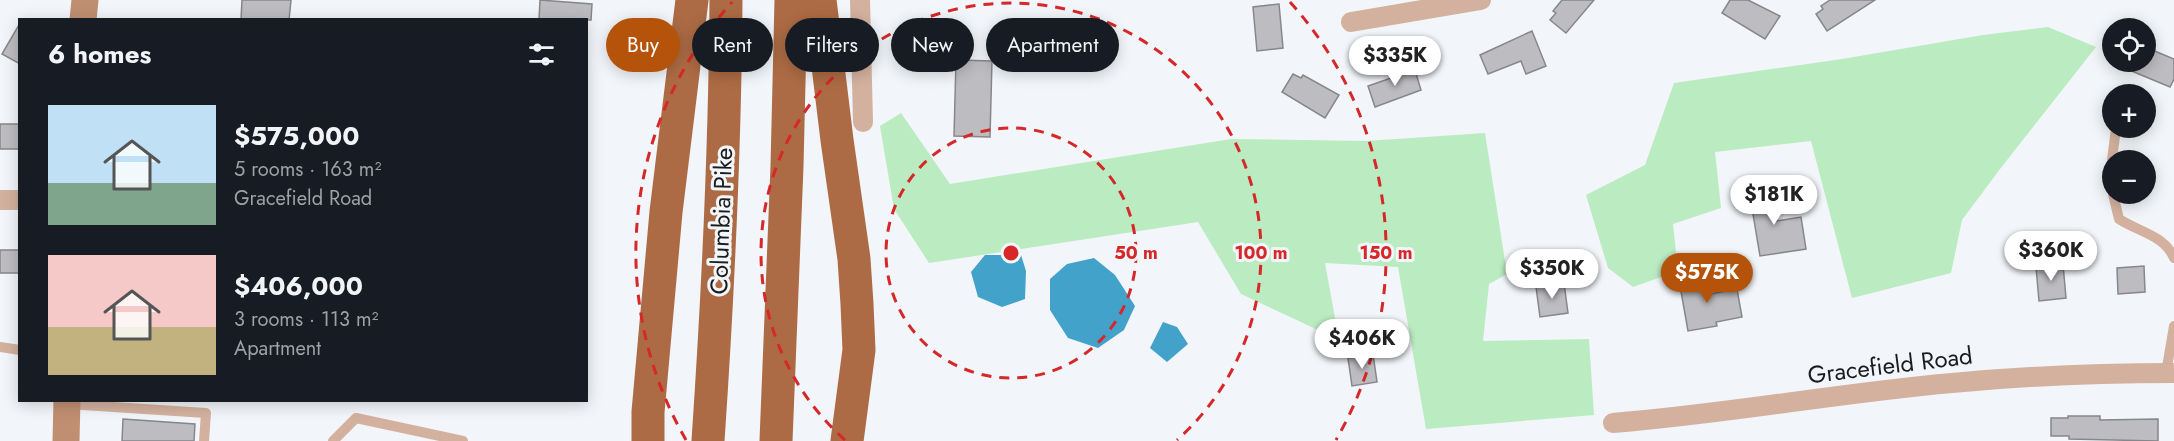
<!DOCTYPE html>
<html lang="en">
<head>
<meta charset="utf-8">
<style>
	body { margin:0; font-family:Jost,sans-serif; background:#242831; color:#f1f3f6; height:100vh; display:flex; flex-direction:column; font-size:22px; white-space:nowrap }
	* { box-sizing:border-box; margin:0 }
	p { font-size:20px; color:#9ea1a6 }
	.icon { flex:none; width:33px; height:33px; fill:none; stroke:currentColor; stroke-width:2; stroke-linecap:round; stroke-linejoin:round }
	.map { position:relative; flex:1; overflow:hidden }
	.side { position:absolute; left:18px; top:18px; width:570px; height:384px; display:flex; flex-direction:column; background:#171b24; border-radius:0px; box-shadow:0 3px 15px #0003 }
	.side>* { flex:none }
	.hud { position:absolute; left:606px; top:18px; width:570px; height:54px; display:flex; gap:12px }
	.buttons { position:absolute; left:2102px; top:18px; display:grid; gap:12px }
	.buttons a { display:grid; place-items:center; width:54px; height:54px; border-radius:50%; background:#171b24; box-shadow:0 3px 15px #0003; font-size:30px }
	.price { position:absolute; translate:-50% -51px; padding:0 14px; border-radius:21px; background:#fff; color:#222; font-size:20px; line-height:39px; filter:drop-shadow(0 2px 3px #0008) }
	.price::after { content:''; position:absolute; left:50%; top:36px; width:18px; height:14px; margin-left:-9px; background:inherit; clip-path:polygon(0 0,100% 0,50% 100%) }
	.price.active { background:#b45309; color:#fff }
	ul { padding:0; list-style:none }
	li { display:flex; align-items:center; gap:18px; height:150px; padding:0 30px }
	li span { display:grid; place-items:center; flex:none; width:168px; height:120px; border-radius:0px; color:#555 }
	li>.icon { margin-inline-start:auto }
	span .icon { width:72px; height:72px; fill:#fffc; stroke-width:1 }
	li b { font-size:26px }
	h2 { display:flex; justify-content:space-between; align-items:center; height:72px; padding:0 30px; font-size:26px }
	.tag { padding:0 21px; border-radius:27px; background:#171b24; box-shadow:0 3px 15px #0003; font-size:21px; line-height:54px }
	.tag.active { background:#b45309; color:#fff }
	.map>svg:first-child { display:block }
</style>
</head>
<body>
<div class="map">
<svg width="2174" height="441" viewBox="0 0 2174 441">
	<rect width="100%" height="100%" fill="#f2f5f9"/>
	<path fill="#bbebc1" d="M 2048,27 L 2096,47 L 2000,169 L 1962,220 L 1951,273 L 1852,298 L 1811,141 L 1715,152 L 1721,208 L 1673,224 L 1678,271 L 1633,287 L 1608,268 L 1586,195 L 1645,165 L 1674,83 L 1842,59 L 1983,35 Z
		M 901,113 L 950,184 L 1231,139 L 1366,141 L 1485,133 L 1507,274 L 1489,284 L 1483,341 L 1589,339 L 1594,415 L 1426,429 L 1398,267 L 1325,263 L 1339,340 L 1241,294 L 1198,222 L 929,263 L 894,209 L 880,126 Z"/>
	<path fill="#43a2ca" d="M 985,255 L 1021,255 L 1026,271 L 1025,299 L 1002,307 L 978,297 L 971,272 Z
		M 1094,258 L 1115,275 L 1135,306 L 1124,330 L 1098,348 L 1068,338 L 1050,310 L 1050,279 L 1067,264 Z
		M 1163,322 L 1177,327 L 1188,344 L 1167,362 L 1150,348 Z"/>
	<path fill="#bdbdc1" stroke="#87878a" stroke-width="1.5" d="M 242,0 L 291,0 L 289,20 L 241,20 Z
		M 540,0 L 592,4 L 591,20 L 539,20 Z
		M 1562,0 L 1594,0 L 1566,33 L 1550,20 L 1556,13 L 1553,11 Z
		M 1730,0 L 1748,0 L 1780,16 L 1765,39 L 1722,13 Z
		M 1830,0 L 1875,0 L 1827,31 L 1816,14 L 1823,9 L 1821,6 Z
		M 1279,4 L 1283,48 L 1257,51 L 1253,7 Z
		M 20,23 L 20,64 L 2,54 Z
		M 1532,31 L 1546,66 L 1526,74 L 1521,61 L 1488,74 L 1480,55 Z
		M 2145,47 L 2174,59 L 2174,79 L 2170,87 L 2110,62 L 2145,62 Z
		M 956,60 L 992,61 L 990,137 L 954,136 Z
		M 1414,67 L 1421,90 L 1375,107 L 1368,86 L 1394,77 L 1393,74 Z
		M 1293,74 L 1301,78 L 1303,75 L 1339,95 L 1325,118 L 1282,92 Z
		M 0,124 L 20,124 L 20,149 L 0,149 Z
		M 1770,186 L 1776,221 L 1801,217 L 1806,249 L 1760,256 L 1749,190 Z
		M 0,250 L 20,250 L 20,273 L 0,273 Z
		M 2063,264 L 2066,298 L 2039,301 L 2036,267 Z
		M 2144,266 L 2145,292 L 2118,294 L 2117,268 Z
		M 1707,275 L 1710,294 L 1737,289 L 1742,317 L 1716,322 L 1717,326 L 1688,331 L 1679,280 Z
		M 1564,283 L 1568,313 L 1540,317 L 1536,287 Z
		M 1373,354 L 1377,382 L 1352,386 L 1348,358 Z
		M 2068,416 L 2100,416 L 2100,420 L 2158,419 L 2158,441 L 2069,439 L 2069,436 L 2051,436 L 2051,418 L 2068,418 Z
		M 123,419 L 195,424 L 194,441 L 122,441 Z"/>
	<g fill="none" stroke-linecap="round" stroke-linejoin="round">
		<path stroke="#d3b19e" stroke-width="10" d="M 2112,160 L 2116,128
			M 2113,194 L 2119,219 C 2139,232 2164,235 2174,258
			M 0,347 L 20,350
			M 2166,373 L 2174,326
			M 67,404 L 206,413 L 204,441
			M 333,441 L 356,418 L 463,441"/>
		<path stroke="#d3b19e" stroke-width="20" d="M 860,0 L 863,122
			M 1351,22 L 1481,0
			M 0,200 L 20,200
			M 1613,423 C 1727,414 1838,393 1952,383 C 2025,376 2100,373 2174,373"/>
		<path stroke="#c08f72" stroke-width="27" d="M 83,20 L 85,0
			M 66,441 L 67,400"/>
		<path stroke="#ac6b44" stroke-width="33" d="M 820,0 L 837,140 L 854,259 L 857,304 L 859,350 L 847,441
			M 648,441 L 648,412 L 666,212 L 692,0
			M 708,441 C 718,294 725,147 726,0
			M 776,441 L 787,166 L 791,0"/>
	</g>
	<g fill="none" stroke="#d62828" stroke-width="3" stroke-dasharray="10 8">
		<circle cx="1011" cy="253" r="125"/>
		<path d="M845 440A250 250 0 1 1 1177 440"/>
		<path d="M686 440A375 375 0 0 1 732 2M1290 2A375 375 0 0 1 1336 440"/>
	</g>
	<g text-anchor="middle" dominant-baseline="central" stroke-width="6" stroke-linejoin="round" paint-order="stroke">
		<g font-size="24" fill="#1b1c1d" stroke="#f2f5f9">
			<text transform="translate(721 221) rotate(-88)">Columbia Pike</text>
			<text transform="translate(1890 365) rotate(-7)">Gracefield Road</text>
		</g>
	</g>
	<circle cx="1011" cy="253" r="9" fill="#d62828" stroke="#f2f5f9" stroke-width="3"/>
	<g font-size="18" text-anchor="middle" font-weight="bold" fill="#d62828" stroke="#f2f5f9" stroke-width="6" stroke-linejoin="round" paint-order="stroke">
		<text x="1136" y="259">50 m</text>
		<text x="1261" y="259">100 m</text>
		<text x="1386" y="259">150 m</text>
	</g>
</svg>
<div class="buttons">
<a><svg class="icon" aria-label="locate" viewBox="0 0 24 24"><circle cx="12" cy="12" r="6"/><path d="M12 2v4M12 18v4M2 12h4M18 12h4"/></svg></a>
<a>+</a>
<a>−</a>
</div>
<b class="price" style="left:1395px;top:87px">$335K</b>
<b class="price" style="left:1774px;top:226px">$181K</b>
<b class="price" style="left:2051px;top:282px">$360K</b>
<b class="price" style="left:1552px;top:300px">$350K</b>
<b class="price active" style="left:1707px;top:304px">$575K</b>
<b class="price" style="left:1362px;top:370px">$406K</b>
<div class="hud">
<a class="tag active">Buy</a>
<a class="tag">Rent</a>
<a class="tag">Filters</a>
<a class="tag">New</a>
<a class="tag">Apartment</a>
</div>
<section class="side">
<h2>6 homes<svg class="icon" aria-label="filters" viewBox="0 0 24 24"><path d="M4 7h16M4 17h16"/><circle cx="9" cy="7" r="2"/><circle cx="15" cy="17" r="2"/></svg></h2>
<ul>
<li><span style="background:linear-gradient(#bfe0f5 65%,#7fa58c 0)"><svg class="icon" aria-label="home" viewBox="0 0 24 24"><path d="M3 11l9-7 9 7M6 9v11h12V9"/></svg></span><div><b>$575,000</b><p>5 rooms · 163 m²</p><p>Gracefield Road</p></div></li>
<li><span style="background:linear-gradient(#f6c9c9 60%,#c2b280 0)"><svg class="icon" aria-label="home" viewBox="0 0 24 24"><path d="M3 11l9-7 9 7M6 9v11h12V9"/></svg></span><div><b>$406,000</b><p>3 rooms · 113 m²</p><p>Apartment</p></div></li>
</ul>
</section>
</div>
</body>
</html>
